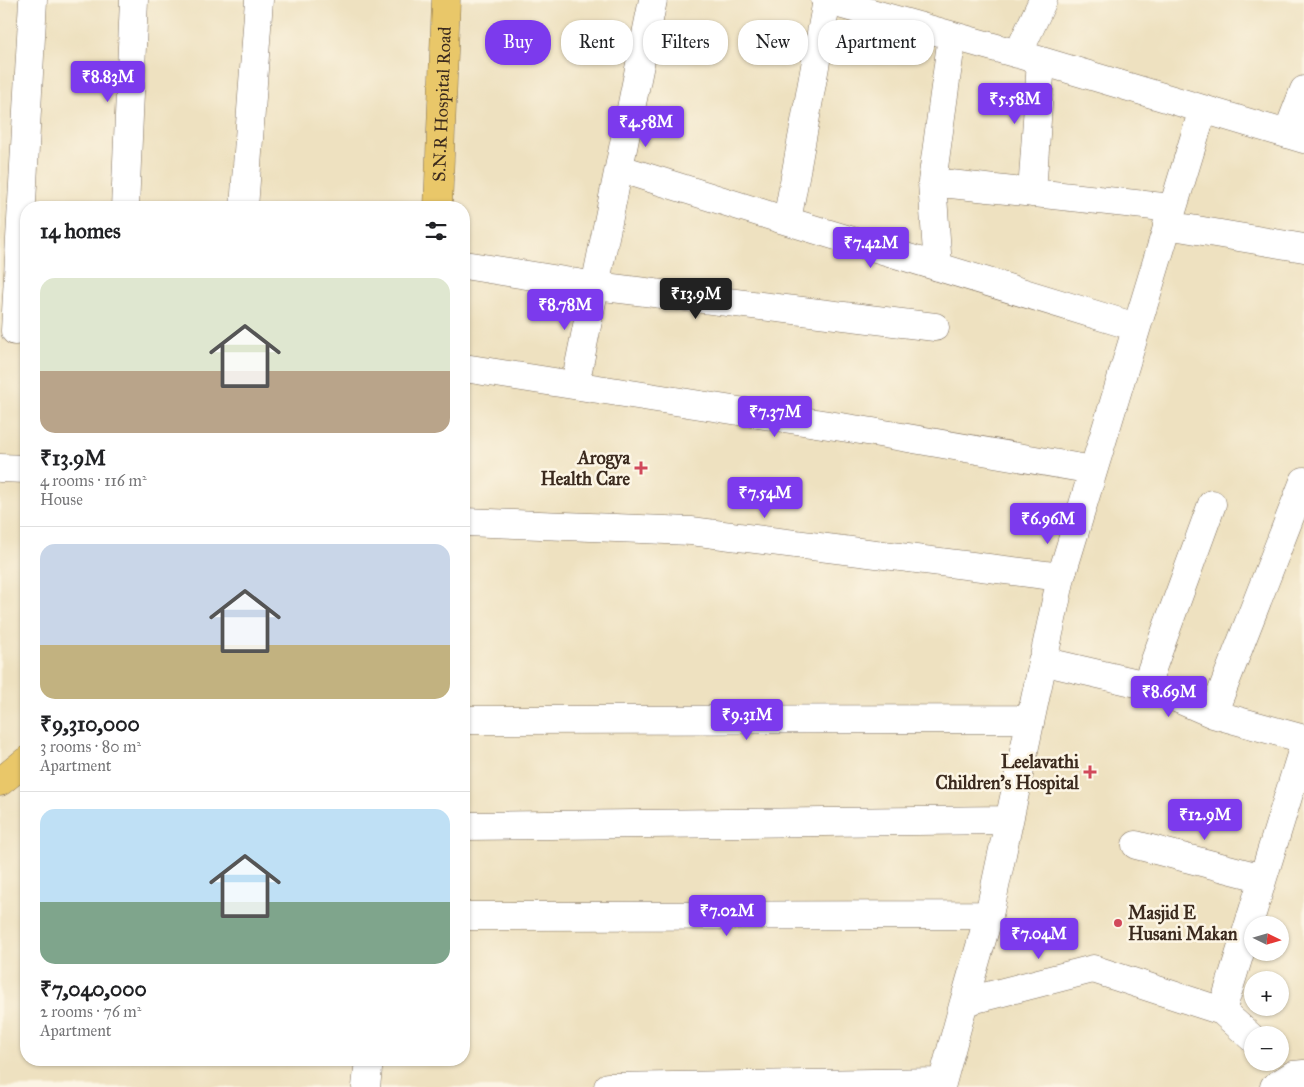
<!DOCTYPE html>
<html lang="en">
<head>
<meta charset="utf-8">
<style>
	body { margin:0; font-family:"IM FELL Great Primer",serif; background:#f6f6f6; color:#202124; height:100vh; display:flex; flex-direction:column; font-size:19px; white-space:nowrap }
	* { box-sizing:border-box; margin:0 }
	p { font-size:16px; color:#757577 }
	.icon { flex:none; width:28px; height:28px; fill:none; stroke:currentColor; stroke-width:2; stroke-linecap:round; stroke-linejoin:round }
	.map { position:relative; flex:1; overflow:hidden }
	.drawer { position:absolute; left:20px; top:201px; width:450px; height:865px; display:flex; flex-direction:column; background:#fff; border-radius:20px; box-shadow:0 1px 4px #0004 }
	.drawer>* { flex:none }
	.banner { position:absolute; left:485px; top:20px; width:475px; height:45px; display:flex; gap:10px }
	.needle { width:32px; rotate:95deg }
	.buttons { position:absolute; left:1244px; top:916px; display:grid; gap:10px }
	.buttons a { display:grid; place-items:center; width:45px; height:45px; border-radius:50%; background:#fff; box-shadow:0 1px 4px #0004; font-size:25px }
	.price { position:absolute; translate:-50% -42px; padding:0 11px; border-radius:5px; background:#7c3aed; color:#fff; font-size:16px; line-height:32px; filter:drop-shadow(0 1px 2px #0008) }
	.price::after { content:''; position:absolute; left:50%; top:30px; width:15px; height:11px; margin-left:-8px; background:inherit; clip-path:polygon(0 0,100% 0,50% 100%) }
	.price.active { background:#222; color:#fff }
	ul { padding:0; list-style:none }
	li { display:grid; align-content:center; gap:10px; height:265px; padding:0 20px }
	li+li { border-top:1px solid #e0e0e0 }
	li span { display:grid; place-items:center; height:155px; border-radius:15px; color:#555 }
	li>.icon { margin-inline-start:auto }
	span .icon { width:90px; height:90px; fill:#fffc; stroke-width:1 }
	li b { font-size:21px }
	h2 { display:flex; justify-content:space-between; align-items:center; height:60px; padding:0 20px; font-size:21px }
	.chip { padding:0 18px; border-radius:20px; background:#fff; box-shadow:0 1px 4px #0004; font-size:18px; line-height:45px }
	.chip.active { background:#7c3aed; color:#fff }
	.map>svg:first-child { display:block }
</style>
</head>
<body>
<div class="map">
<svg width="1304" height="1087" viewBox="0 0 1304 1087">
	<rect width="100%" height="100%" fill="#fcf5e5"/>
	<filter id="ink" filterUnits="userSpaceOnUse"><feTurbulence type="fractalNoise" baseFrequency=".02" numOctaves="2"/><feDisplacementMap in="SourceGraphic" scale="10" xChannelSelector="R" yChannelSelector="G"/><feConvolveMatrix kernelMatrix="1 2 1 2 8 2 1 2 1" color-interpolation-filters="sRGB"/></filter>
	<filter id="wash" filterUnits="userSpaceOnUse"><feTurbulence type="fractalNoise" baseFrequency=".0096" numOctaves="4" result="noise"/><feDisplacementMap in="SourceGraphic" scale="20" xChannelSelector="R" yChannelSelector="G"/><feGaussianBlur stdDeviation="1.12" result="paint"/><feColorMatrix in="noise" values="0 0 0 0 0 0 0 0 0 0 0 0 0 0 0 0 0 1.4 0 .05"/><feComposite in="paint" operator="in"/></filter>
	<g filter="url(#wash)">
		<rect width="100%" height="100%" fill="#eee1c0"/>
	</g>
	<g filter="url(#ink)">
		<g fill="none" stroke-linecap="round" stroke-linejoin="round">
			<defs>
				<path id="minor" d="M 825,0 L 1018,54 L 1304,139
					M 1018,54 L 1043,0
					M 1287,134 L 1304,90
					M 621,169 L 787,221 L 1136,327
					M 932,182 L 1172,208
					M 1032,193 L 1041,61
					M 125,208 L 134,0
					M 244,208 L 259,0
					M 787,221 L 827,0
					M 1167,225 L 1304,248
					M 464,265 L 596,286 L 935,327
					M 938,267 L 932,182 L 952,36
					M 15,331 L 33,0
					M 464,368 L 873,432 L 1093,470
					M 575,385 L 653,0
					M 0,468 L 26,469
					M 464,522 L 691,531 L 1061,577
					M 1042,661 L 1146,685 L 1213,714 L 1304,739
					M 1146,685 L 1212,504
					M 1213,714 L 1304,481
					M 464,720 L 1030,719
					M 464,826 L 1008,820
					M 1136,845 L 1263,878
					M 464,916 L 989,915
					M 964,1002 L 989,915 L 1061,577 L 1203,109
					M 1222,1011 L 1304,745
					M 366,1087 L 369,1060
					M 608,1087 L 941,1082
					M 941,1087 L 964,1002 L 1093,969 L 1222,1011 L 1252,1038
					M 1274,1087 L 1293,1075 L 1304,1074"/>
				<g id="major">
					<path id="s1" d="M 438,208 L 446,0"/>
					<path d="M 0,782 L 26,761"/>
				</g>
			</defs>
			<use href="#minor" stroke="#7a6a57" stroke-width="29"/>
			<use href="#major" stroke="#7a6a57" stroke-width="29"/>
			<use href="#minor" stroke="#fff" stroke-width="28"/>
			<use href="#major" stroke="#e9c769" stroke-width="28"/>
		</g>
	</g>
	<g fill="#d1495b" stroke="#fcf5e5" stroke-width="2">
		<path d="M638.5 460.5h5v5h5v5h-5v5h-5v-5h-5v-5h5z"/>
		<path d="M1087.5 764.5h5v5h5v5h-5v5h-5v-5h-5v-5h5z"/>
		<circle cx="1118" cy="923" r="5"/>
	</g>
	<g text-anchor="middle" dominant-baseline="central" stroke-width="5" stroke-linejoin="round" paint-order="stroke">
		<g font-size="18" fill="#3b2a1e" stroke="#fcf5e5">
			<text stroke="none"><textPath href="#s1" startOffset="104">S.N.R Hospital Road</textPath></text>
		</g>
		<g font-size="18" font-weight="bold" fill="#3b2a1e" stroke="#fcf5e5" text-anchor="end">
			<text x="630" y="458">Arogya<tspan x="630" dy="21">Health Care</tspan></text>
			<text x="1079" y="762">Leelavathi<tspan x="1079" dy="21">Children's Hospital</tspan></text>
			<text x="1128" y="913" text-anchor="start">Masjid E<tspan x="1128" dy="21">Husani Makan</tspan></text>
		</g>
	</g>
</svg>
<div class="buttons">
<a><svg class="needle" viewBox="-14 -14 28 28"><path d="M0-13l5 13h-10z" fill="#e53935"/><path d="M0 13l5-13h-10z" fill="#757577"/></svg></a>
<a>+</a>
<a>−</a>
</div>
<b class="price" style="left:108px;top:103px">₹8.83M</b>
<b class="price" style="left:1015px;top:125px">₹5.58M</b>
<b class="price" style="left:646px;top:148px">₹4.58M</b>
<b class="price" style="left:871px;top:269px">₹7.42M</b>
<b class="price active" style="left:696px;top:320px">₹13.9M</b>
<b class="price" style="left:565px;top:331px">₹8.78M</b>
<b class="price" style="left:775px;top:438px">₹7.37M</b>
<b class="price" style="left:765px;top:519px">₹7.54M</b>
<b class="price" style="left:1048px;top:545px">₹6.96M</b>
<b class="price" style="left:1169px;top:718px">₹8.69M</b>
<b class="price" style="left:747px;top:741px">₹9.31M</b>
<b class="price" style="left:1205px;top:841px">₹12.9M</b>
<b class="price" style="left:727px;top:937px">₹7.02M</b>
<b class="price" style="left:1039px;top:960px">₹7.04M</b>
<div class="banner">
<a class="chip active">Buy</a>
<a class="chip">Rent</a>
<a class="chip">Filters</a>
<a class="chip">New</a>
<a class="chip">Apartment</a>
</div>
<section class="drawer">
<h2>14 homes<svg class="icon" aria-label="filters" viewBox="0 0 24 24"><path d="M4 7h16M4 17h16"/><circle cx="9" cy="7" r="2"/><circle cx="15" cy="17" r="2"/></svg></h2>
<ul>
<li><span style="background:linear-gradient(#dfe7d0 60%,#b9a48a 0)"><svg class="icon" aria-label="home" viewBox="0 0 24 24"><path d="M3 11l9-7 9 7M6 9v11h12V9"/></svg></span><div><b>₹13.9M</b><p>4 rooms · 116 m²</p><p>House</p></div></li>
<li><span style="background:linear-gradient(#c9d6e8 65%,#c2b280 0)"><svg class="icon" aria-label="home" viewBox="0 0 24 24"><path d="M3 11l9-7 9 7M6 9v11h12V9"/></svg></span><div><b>₹9,310,000</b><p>3 rooms · 80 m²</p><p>Apartment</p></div></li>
<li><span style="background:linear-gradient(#bfe0f5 60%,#7fa58c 0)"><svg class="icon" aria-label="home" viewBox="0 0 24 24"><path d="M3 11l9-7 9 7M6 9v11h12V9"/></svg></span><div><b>₹7,040,000</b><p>2 rooms · 76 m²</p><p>Apartment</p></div></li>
</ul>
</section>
</div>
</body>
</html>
